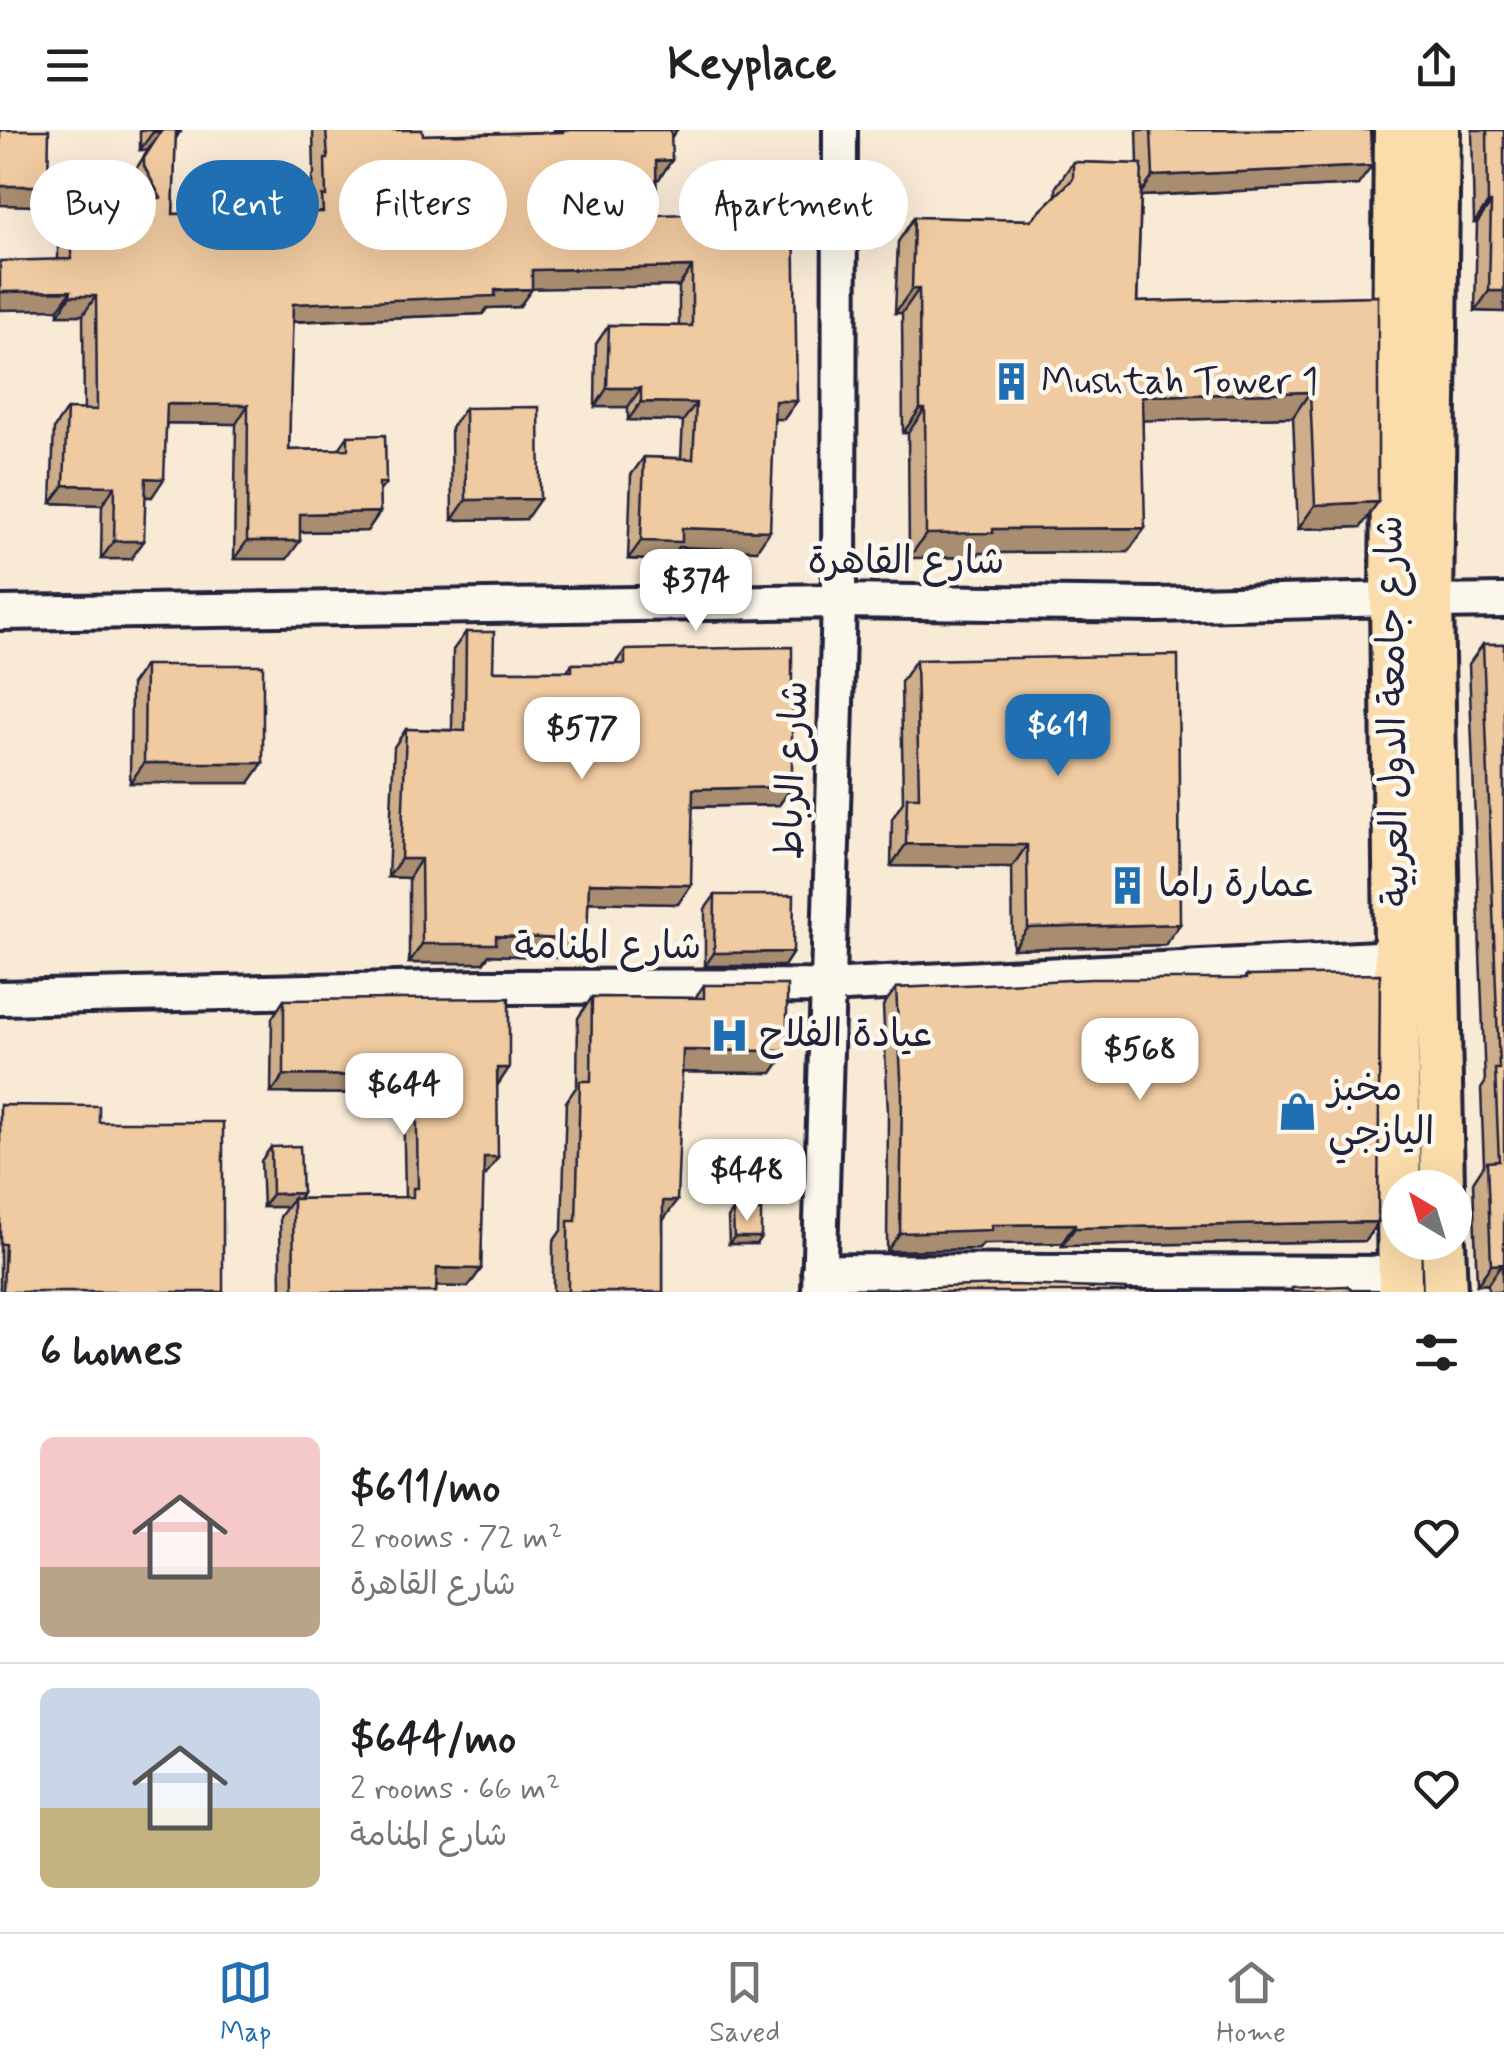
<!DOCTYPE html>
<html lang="en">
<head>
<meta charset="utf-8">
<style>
	body { margin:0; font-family:Mynerve,"Playpen Sans Arabic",sans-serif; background:#f6f6f6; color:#202124; height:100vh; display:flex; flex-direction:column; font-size:38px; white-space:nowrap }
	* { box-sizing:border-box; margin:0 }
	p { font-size:32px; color:#757577 }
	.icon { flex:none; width:55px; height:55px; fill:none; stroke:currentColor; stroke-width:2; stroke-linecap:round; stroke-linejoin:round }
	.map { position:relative; height:1162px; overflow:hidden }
	.drawer { display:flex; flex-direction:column; background:#fff; flex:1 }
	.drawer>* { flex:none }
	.guide { position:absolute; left:30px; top:30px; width:1000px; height:90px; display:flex; gap:20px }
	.needle { width:65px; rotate:322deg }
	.tools { position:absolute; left:1382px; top:1040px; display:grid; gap:20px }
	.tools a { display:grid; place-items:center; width:90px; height:90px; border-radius:50%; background:#fff; box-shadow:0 10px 40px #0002; font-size:50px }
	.price { position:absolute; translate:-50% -85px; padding:0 22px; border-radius:20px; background:#fff; color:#222; font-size:32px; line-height:65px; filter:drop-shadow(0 2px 5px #0008) }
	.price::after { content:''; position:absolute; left:50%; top:60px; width:30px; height:22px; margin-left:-15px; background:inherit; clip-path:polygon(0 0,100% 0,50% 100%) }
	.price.on { background:#1f6fb2; color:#fff }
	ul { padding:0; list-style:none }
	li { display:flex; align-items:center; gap:30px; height:250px; padding:0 40px }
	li+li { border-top:2px solid #e0e0e0 }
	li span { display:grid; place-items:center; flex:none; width:280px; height:200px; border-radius:15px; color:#555 }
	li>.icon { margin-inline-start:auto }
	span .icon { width:120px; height:120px; fill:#fffc; stroke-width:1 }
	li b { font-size:42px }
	h2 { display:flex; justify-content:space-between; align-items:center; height:120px; padding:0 40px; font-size:42px }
	.tag { padding:0 35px; border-radius:45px; background:#fff; box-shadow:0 10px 40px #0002; font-size:35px; line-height:90px }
	.tag.on { background:#1f6fb2; color:#fff }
	header { display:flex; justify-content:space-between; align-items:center; height:130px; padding:0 40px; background:#fff; font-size:45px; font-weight:800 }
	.tab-bar { display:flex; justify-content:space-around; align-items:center; height:140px; border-top:2px solid #e0e0e0; background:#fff; font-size:28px; color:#757577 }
	.tab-bar a { display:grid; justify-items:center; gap:5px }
	.tab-bar .on { color:#1f6fb2 }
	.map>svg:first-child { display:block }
</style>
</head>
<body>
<header><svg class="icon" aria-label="menu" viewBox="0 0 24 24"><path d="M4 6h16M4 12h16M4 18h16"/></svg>Keyplace<svg class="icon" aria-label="share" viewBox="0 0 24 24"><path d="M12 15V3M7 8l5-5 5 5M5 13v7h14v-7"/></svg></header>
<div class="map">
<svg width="1504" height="1162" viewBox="0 0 1504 1162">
	<rect width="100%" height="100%" fill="#f8ead5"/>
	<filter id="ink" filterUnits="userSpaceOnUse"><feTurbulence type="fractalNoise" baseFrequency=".01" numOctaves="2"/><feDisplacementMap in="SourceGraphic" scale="20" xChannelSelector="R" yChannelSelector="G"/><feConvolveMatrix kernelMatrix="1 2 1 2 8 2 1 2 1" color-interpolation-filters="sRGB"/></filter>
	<g filter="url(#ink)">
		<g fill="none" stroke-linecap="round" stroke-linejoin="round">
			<defs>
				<path id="minor" d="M 1431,472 L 1504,471
					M 0,483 L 839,471 L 1156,475 L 1392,469
					M 0,868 L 483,857 L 826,856 L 1397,827
					M 819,1141 L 1400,1143
					M 819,1162 L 839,471 L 840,0"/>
				<path id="major" d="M 1396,0 L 1392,469 L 1400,1162
					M 1438,0 L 1431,472 L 1442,1058
					M 1443,1112 L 1445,1162"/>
			</defs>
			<use href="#minor" stroke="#22223b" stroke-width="40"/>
			<use href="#major" stroke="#22223b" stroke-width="50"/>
			<use href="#minor" stroke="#fbf7ec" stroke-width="32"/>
			<use href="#major" stroke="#fbddab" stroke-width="42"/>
		</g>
		<path fill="#ceae8a" stroke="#22223b" stroke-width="2.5" d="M 140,0 L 181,0 L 175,10 L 173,84 L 311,82 L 313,79 L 312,48 L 314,44 L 313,0 L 422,0 L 423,5 L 553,2 L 554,0 L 677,0 L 671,8 L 659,49 L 656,49 L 657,85 L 797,271 L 784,289 L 774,289 L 757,420 L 678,417 L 669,431 L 628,429 L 631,345 L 644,327 L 681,328 L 683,291 L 628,290 L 628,277 L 595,277 L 596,214 L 609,195 L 679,196 L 679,156 L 532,158 L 519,177 L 487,178 L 483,184 L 292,192 L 289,320 L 339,319 L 348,306 L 386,353 L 379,362 L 380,382 L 367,401 L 300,402 L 287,429 L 234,429 L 236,294 L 167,293 L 152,367 L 145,367 L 131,429 L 101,429 L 102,375 L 51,373 L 54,298 L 67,279 L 84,280 L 83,185 L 58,185 L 58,87 L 71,69 L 138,68 L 131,54 L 131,47 L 148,20 L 140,20 Z
			M 1137,0 L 1370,0 L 1358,55 L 1141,66 L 1137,172 L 1378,166 L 1361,397 L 1298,399 L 1293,287 L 1143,290 L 1128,422 L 979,423 L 976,427 L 909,428 L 908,303 L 903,303 L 902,183 L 895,183 L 898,112 L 914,87 L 1031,90 L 1056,66 L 1056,57 L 1073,32 L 1138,34 Z
			M 1472,0 L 1504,0 L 1504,182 L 1475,181 L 1477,93 L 1474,93 Z
			M 465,278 L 526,389 L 452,390 L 451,298 Z
			M 466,502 L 493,541 L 567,541 L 572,534 L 615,534 L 625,520 L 792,657 L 779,675 L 692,677 L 678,774 L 589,772 L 574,828 L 489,825 L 483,833 L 409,833 L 409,748 L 388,747 L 394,617 L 406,599 L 452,600 L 453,520 Z
			M 1483,514 L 1504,514 L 1504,1162 L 1488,1162 L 1488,1154 L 1477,1155 L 1473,1052 L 1484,1035 L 1481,959 L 1485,953 L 1469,534 Z
			M 916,530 L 1180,794 L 1165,815 L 1013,819 L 1012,737 L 891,736 L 892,689 L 903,672 L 901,552 Z
			M 145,535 L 249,653 L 130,653 L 131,555 Z
			M 715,765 L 793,822 L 784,836 L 705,836 L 705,779 Z
			M 1246,846 L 1378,1092 L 1365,1111 L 1062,1116 L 1062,1113 L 983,1114 L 979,1119 L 887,1121 L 888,983 L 883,876 L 896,858 L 1244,849 Z
			M 704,855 L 787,921 L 772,943 L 682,942 L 663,1092 L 663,1162 L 553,1162 L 553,1112 L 562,1099 L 566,972 L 577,956 L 578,888 L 592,867 L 695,868 Z
			M 284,870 L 509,938 L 497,955 L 486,1045 L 483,1045 L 481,1139 L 468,1157 L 436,1156 L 436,1162 L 281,1162 L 280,1087 L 287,1077 L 263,1077 L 261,1031 L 271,1017 L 302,1063 L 298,1069 L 405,1067 L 403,964 L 271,963 L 272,888 Z
			M 0,975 L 99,992 L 223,1162 L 0,1162 Z
			M 733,1081 L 756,1114 L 729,1114 L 728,1088 Z"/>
		<path fill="#a88d70" stroke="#22223b" stroke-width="2.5" d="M 153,2 L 161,2 L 148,20 L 140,20 Z
			M 672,30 L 659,49 L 643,49 L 656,31 Z
			M 1372,36 L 1358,55 L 1139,66 L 1153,46 Z
			M 0,56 L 48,56 L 35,76 L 0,75 Z
			M 1488,73 L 1491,73 L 1477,93 L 1474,93 Z
			M 692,137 L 679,156 L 519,159 L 532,140 Z
			M 532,159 L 519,177 L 487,178 L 483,184 L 280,192 L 293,174 Z
			M 912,159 L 919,159 L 902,183 L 895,183 Z
			M 71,161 L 58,179 L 0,180 L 0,162 Z
			M 1489,161 L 1504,161 L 1504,182 L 1475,181 Z
			M 70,166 L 96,166 L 83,185 L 58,185 Z
			M 607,258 L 641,258 L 628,277 L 595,277 Z
			M 1310,262 L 1293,287 L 1125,291 L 1142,266 Z
			M 775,271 L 797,271 L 784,289 L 762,289 Z
			M 641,272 L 696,273 L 683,291 L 628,290 Z
			M 167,274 L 248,275 L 236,294 L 154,293 Z
			M 920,279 L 925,279 L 908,303 L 903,303 Z
			M 146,348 L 164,349 L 152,367 L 133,366 Z
			M 64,355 L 115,356 L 102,375 L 51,373 Z
			M 540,369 L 526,389 L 452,390 L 466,370 Z
			M 1378,372 L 1361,397 L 1298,399 L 1315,375 Z
			M 380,382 L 367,401 L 287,402 L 300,384 Z
			M 682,398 L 770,401 L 757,420 L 678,417 L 669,431 L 628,429 L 641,411 Z
			M 1145,398 L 1128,422 L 979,423 L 976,427 L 909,428 L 926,404 L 993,399 Z
			M 114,411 L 144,411 L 131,429 L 101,429 Z
			M 247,411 L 300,411 L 287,429 L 234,429 Z
			M 144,633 L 263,633 L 249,653 L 130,653 Z
			M 792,657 L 779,675 L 680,677 L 693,659 Z
			M 906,714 L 1027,715 L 1012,737 L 891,736 Z
			M 401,729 L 421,729 L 409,748 L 388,747 Z
			M 589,753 L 691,755 L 678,774 L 576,772 Z
			M 1180,794 L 1165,815 L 1013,819 L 1028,798 Z
			M 496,806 L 587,810 L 574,828 L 489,825 L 483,833 L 409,833 L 422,814 Z
			M 793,822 L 784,836 L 705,836 L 714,823 Z
			M 683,920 L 787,921 L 772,943 L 668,942 Z
			M 497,938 L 509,938 L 497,956 Z
			M 284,945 L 416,946 L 403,964 L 271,963 Z
			M 484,1027 L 498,1027 L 486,1045 L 471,1045 Z
			M 302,1063 L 293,1076 L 293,1069 L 287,1077 L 263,1077 L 272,1064 Z
			M 663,1071 L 677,1071 L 662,1092 Z
			M 1378,1092 L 1365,1111 L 1062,1116 L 1075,1098 Z
			M 1075,1094 L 1062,1113 L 983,1114 L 979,1119 L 887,1121 L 900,1103 L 992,1095 Z
			M 734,1107 L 761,1107 L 756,1114 L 729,1114 Z
			M 1502,1134 L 1488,1154 L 1477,1155 L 1491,1135 Z
			M 437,1138 L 481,1139 L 468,1157 L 424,1156 Z"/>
		<path fill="#f0caa0" stroke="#22223b" stroke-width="2.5" d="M 0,0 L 49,0 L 48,56 L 0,56 Z
			M 153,0 L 181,0 L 181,2 L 176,2 L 173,84 L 323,82 L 322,66 L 326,66 L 325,29 L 328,29 L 326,0 L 422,0 L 423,5 L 563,2 L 563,0 L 671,0 L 672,30 L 656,31 L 657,85 L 794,81 L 797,271 L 775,271 L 770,401 L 682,398 L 682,412 L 641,411 L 644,327 L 693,329 L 696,273 L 641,272 L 641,258 L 607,258 L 609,195 L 692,196 L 692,137 L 532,140 L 532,159 L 495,160 L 495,166 L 293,174 L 289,320 L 348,319 L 348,306 L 385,305 L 386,353 L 379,353 L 380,382 L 300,384 L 300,411 L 247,411 L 248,275 L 167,274 L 164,349 L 146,348 L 144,411 L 114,411 L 115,356 L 64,355 L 67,279 L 97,280 L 96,166 L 70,166 L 71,161 L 0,162 L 0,131 L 71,129 L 71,69 L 161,68 L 144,36 L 144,28 L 161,2 L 153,2 Z
			M 1151,0 L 1370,0 L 1372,36 L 1153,46 Z
			M 1487,0 L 1504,0 L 1504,161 L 1489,161 L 1491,73 L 1488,73 Z
			M 1073,32 L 1142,34 L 1137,172 L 1378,166 L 1378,372 L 1315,375 L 1310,262 L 1142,266 L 1145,398 L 993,399 L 993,403 L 926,404 L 925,279 L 920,279 L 919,159 L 912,159 L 914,87 L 1031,90 L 1073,49 Z
			M 539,277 L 540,369 L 466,370 L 465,278 Z
			M 466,502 L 494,502 L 493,541 L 572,541 L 572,534 L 625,534 L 625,520 L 792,517 L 792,657 L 693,659 L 691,755 L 589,753 L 587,810 L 496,806 L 496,814 L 422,814 L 421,729 L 401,729 L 406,599 L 465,601 Z
			M 1483,514 L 1504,514 L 1504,1162 L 1502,1162 L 1502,1134 L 1491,1135 L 1487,1032 L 1499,1031 L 1495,939 L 1499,939 Z
			M 1178,525 L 1180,794 L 1028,798 L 1027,715 L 906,714 L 907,667 L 919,667 L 916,530 Z
			M 145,535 L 263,535 L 263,633 L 144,633 Z
			M 715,765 L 794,765 L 793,822 L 714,823 Z
			M 1380,844 L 1378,1092 L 1075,1098 L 1075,1094 L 992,1095 L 992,1100 L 900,1103 L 902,965 L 896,858 L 1092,849 L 1246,849 L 1246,846 Z
			M 704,855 L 787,855 L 787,921 L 683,920 L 677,1071 L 663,1071 L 663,1162 L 568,1162 L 568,1091 L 576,1091 L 580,951 L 591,951 L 592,867 L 704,868 Z
			M 509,868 L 509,938 L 497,938 L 498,1027 L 484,1027 L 481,1139 L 437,1138 L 436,1162 L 294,1162 L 293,1069 L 413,1067 L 413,1058 L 418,1058 L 416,946 L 284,945 L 284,870 Z
			M 0,975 L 99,976 L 99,992 L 223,992 L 223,1162 L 3,1162 L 5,1114 L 0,1114 Z
			M 300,1016 L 302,1063 L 272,1064 L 271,1017 Z
			M 733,1081 L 761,1081 L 761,1107 L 734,1107 Z
			M 1014,1155 L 1126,1159 L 1126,1162 L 900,1162 L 900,1158 Z
			M 1347,1156 L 1354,1162 L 1292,1162 L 1292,1158 Z"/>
	</g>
	<defs>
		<symbol id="building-bare" viewBox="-9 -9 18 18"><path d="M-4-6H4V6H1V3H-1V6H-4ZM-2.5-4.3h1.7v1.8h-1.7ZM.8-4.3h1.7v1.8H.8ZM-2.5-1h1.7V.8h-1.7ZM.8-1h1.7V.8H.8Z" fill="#1f6fb2" stroke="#fbf7ec" stroke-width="2.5" paint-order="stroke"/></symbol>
		<symbol id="hospital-bare" viewBox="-9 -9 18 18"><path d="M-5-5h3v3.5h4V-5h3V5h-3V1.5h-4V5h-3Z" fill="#1f6fb2" stroke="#fbf7ec" stroke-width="2.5" paint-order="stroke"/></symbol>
		<symbol id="shop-bare" viewBox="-9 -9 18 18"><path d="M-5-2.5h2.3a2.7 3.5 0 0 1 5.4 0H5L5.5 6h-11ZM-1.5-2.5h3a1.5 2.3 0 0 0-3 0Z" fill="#1f6fb2" stroke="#fbf7ec" stroke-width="2.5" paint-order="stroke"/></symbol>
	</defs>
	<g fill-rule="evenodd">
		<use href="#building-bare" x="984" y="224" width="55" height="55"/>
		<use href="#building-bare" x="1100" y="728" width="55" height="55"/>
		<use href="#hospital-bare" x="702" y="878" width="55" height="55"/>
		<use href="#shop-bare" x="1270" y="954" width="55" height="55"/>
	</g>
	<g text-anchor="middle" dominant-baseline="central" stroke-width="9" stroke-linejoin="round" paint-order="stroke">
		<g font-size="38" fill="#22223b" stroke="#fbf7ec" text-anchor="start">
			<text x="1041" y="252">Mushtah Tower 1</text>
			<text x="1158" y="755">عمارة راما</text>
			<text x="759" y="905">عيادة الفلاح</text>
			<text x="1328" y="959">مخبز<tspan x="1328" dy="44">اليازجي</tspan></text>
		</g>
		<g font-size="38" fill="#22223b" stroke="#fbf7ec">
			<text x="906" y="432">شارع القاهرة</text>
			<text transform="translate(1394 581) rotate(-91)">شارع جامعة الدول العربية</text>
			<text transform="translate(793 640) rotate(-88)">شارع الرباط</text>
			<text x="608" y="817">شارع المنامة</text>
		</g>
	</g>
</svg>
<div class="tools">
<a><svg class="needle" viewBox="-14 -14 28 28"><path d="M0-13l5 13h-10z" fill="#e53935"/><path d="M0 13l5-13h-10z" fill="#757577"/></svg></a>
</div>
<b class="price" style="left:696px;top:504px">$374</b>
<b class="price on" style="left:1058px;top:649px">$611</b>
<b class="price" style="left:582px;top:652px">$577</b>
<b class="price" style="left:1140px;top:973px">$568</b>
<b class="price" style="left:404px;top:1008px">$644</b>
<b class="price" style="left:747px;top:1094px">$448</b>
<div class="guide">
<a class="tag">Buy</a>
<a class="tag on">Rent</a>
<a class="tag">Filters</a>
<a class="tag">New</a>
<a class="tag">Apartment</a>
</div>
</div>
<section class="drawer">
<h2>6 homes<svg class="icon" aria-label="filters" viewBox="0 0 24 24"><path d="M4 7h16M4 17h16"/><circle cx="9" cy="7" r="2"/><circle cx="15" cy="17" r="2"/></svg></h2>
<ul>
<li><span style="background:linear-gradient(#f6c9c9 65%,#b9a48a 0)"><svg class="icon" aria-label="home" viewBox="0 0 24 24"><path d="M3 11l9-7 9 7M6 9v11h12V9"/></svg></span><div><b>$611/mo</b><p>2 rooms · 72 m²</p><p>شارع القاهرة</p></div><svg class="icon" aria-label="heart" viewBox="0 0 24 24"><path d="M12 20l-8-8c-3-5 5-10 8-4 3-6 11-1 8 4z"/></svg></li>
<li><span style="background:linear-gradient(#c9d6e8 60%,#c2b280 0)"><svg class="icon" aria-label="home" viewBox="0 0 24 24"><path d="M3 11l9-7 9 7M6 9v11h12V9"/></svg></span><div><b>$644/mo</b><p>2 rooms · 66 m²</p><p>شارع المنامة</p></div><svg class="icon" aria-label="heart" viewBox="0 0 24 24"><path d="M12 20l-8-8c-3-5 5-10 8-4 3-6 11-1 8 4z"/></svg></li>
</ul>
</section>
<nav class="tab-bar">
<a class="on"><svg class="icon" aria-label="map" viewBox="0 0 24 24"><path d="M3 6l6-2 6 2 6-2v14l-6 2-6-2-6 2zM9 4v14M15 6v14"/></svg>Map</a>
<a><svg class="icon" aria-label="saved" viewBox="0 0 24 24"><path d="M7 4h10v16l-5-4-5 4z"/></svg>Saved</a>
<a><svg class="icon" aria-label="home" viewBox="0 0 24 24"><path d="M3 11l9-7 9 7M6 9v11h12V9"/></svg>Home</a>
</nav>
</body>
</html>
